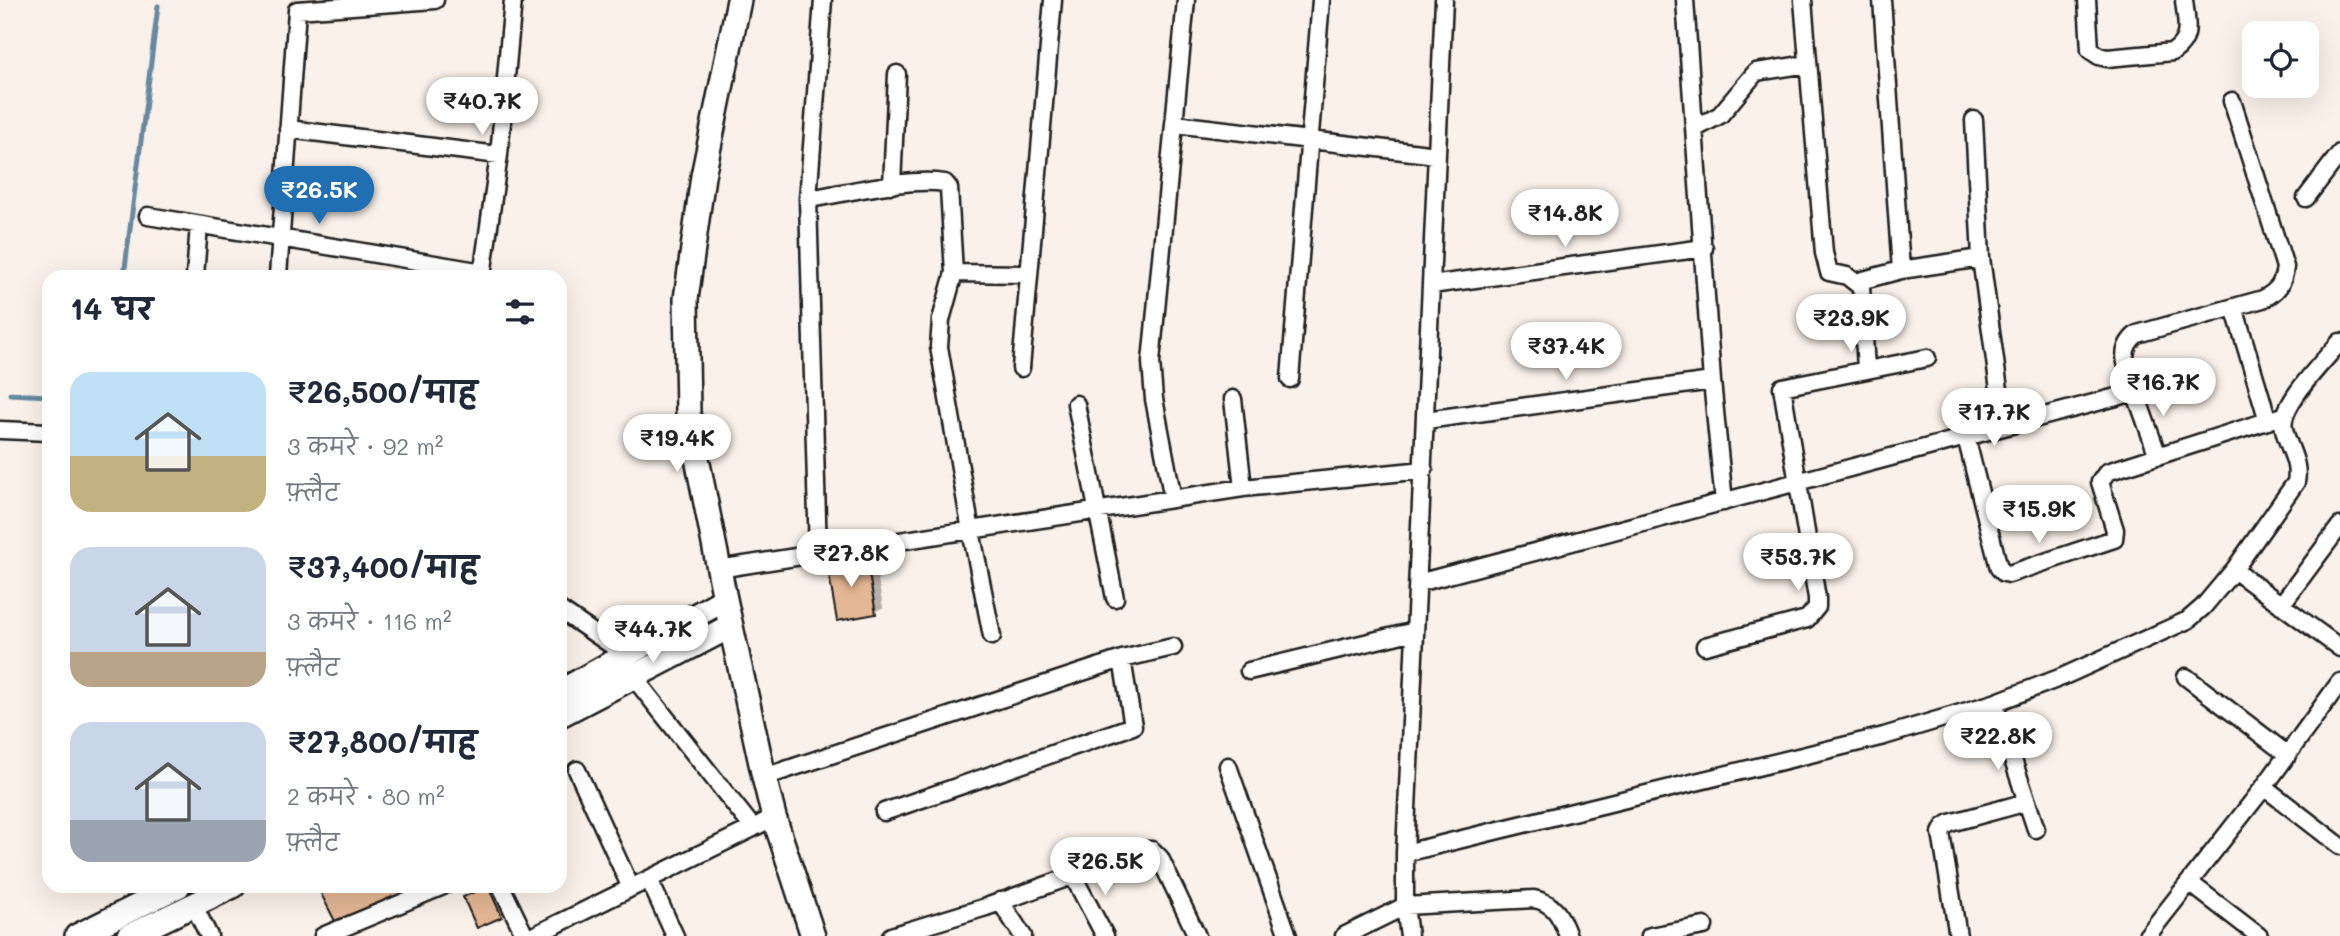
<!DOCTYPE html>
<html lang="hi">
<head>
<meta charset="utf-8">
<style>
	body { margin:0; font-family:Mali,"Playpen Sans Deva",sans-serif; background:#f2f2f3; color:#1f2937; height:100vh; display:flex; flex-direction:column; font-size:26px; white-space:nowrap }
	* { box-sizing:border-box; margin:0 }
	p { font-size:23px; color:#747a83 }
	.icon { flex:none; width:38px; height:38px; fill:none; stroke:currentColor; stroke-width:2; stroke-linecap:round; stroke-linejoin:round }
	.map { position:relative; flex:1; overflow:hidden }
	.details { position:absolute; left:42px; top:270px; width:525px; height:623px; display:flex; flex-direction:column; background:#fff; border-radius:21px; box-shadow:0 7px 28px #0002 }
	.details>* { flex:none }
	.tools { position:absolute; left:2242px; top:21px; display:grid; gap:14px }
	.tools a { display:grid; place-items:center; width:77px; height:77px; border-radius:14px; background:#fff; box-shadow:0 7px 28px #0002; font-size:35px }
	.price { position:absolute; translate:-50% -60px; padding:0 16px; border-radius:24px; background:#fff; color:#222; font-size:23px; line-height:46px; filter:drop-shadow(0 2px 4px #0008) }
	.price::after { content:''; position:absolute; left:50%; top:42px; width:21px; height:16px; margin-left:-10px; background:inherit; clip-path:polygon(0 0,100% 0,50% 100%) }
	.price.current { background:#1f6fb2; color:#fff }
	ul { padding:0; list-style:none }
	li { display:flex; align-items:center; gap:21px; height:175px; padding:0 28px }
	li span { display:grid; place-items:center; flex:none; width:196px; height:140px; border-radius:21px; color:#555 }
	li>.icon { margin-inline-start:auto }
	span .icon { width:84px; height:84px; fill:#fffc; stroke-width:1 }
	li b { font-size:30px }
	h2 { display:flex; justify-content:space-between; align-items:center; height:84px; padding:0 28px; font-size:30px }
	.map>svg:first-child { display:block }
</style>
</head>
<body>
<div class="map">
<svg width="2340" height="936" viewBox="0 0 2340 936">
	<defs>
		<filter id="shadow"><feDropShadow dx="6" dy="-6" stdDeviation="0" flood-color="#0004"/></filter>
	</defs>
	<rect width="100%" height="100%" fill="#faf1ea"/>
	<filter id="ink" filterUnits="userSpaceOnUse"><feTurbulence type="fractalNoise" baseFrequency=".0143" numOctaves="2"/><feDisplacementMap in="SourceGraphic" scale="14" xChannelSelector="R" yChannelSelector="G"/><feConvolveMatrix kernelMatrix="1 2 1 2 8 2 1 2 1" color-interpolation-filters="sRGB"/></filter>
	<g filter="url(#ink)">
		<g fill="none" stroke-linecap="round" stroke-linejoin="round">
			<path stroke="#6689a0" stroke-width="5" d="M 124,276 L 158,6
				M 10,394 L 49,396"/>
		</g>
		<path fill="#e4b794" stroke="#1c1c1c" stroke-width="2" filter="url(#shadow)" d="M 866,557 L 876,614 L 837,621 L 827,563 Z
			M 317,886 L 406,886 L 409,891 L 338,927 Z
			M 488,886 L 502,917 L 477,928 L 463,897 Z"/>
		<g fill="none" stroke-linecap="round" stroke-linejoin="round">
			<defs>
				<path id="minor" d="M 1685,0 L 1712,381 L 1724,502
					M 1803,0 L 1824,253 L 1829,272 L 1847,276 L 1861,287 L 1866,369
					M 1882,0 L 1901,270
					M 2087,0 L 2090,50 L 2099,56 L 2107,58 L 2173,52 C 2193,38 2186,22 2184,0
					M 1974,120 L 1981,258 L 2004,426
					M 1175,124 L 1437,155
					M 1696,128 L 1720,115 L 1756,72 L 1808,64
					M 288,129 L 499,155
					M 892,185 L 897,74
					M 2306,198 L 2340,153
					M 808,199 C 847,193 907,177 945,183 L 949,188 L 954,273 L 941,320 L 939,347 L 971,531 L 992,636
					M 148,216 L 483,272
					M 954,273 L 1028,274
					M 195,276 L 199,225
					M 278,276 L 297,10 L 435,0
					M 482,276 L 499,155 L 513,0
					M 1856,282 L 1901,270 L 1981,258
					M 1431,285 L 1704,248
					M 2234,307 L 2268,421
					M 1021,368 L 1053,0
					M 1290,379 L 1321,0
					M 2135,392 L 2158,456
					M 1233,399 L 1243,488
					M 1076,404 L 1115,598
					M 1426,420 L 1712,381
					M 0,430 L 49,432
					M 1966,437 L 1999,568 L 2004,573 L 2009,574 L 2114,539 L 2115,530 L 2100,482 L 2107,472 L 2283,416
					M 1173,499 L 1154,399 L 1151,362 L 1186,0
					M 818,554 L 808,199 L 823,0
					M 718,569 L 1243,488 L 1424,470
					M 2234,570 L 2340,648
					M 1418,583 L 2135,392 C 2128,369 2116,351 2137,334 L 2263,299 C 2278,291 2283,284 2285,267 L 2232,101
					M 2281,605 L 2340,526
					M 560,610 L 626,655
					M 1705,646 L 1807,619 L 1817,607 L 1817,598 L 1782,387 L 1927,358
					M 1249,671 L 1415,631
					M 632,675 L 753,828 L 774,817
					M 2186,677 L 2288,755
					M 1994,703 L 2036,829
					M 1228,766 L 1288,936
					M 577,770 L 631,888
					M 764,777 L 1122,659 L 1173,647
					M 2264,787 L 2340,846
					M 884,812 L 1133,726 L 1122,659
					M 1405,853 L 1884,736 L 1994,703 L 2062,677 L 2188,620 L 2203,607 L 2234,570 L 2296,482 C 2300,462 2288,448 2284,429 C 2278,406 2325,360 2340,342
					M 1073,876 L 1105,936
					M 649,879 L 675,936
					M 2190,883 L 2259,936
					M 501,886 L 525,936
					M 1000,901 L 1023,936
					M 194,906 L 209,936
					M 323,936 L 443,886
					M 533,936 L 753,828
					M 891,936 L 986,907 L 1144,850 L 1152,850 L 1160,858 L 1197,936
					M 1344,936 L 1405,906 L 1405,853 L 1444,0
					M 1409,936 L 1405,906 L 1534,899 C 1555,903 1561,917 1568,936
					M 1650,936 L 1704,926
					M 1958,936 L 1941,833 L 1944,827 L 1950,823 L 2027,802
					M 2147,936 L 2264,787 L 2340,682"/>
				<path id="secondary" d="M 739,0 L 703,176 L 686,299 L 688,413 L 725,599 L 764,777 L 774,817 L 813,936
					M 560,692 L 725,599
					M 560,715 L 731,626
					M 77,936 L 178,886
					M 129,936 L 233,886"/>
			</defs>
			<use href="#minor" stroke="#1c1c1c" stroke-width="21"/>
			<use href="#secondary" stroke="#1c1c1c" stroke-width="28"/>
			<use href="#minor" stroke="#fff" stroke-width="16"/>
			<use href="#secondary" stroke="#fff" stroke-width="23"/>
		</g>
	</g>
</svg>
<div class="tools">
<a><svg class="icon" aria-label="locate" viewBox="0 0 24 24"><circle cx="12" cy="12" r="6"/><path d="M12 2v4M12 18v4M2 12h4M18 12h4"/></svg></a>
</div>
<b class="price" style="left:482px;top:137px">₹40.7K</b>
<b class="price current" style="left:319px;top:226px">₹26.5K</b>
<b class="price" style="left:1565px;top:249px">₹14.8K</b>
<b class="price" style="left:1851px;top:354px">₹23.9K</b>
<b class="price" style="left:1566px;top:382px">₹37.4K</b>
<b class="price" style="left:2163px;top:418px">₹16.7K</b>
<b class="price" style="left:1994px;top:448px">₹17.7K</b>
<b class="price" style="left:677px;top:474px">₹19.4K</b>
<b class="price" style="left:2039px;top:545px">₹15.9K</b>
<b class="price" style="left:851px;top:589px">₹27.8K</b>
<b class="price" style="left:1798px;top:593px">₹53.7K</b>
<b class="price" style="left:653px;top:665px">₹44.7K</b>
<b class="price" style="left:1998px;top:772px">₹22.8K</b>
<b class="price" style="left:1105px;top:897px">₹26.5K</b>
<section class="details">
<h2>14 घर<svg class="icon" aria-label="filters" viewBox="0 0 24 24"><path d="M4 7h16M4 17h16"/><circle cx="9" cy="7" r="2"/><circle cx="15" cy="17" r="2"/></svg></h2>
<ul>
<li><span style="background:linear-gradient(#bfe0f5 60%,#c2b280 0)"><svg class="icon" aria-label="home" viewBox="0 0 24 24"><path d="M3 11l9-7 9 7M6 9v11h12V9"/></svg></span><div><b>₹26,500/माह</b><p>3 कमरे · 92 m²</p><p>फ़्लैट</p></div></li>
<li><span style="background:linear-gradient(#c9d6e8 75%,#b9a48a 0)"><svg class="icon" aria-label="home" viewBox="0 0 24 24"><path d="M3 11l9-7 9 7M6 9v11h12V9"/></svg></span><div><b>₹37,400/माह</b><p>3 कमरे · 116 m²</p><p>फ़्लैट</p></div></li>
<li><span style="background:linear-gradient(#c9d6e8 70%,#9aa5b1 0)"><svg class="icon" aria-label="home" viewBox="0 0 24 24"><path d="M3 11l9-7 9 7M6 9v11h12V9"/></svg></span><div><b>₹27,800/माह</b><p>2 कमरे · 80 m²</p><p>फ़्लैट</p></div></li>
</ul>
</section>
</div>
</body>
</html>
